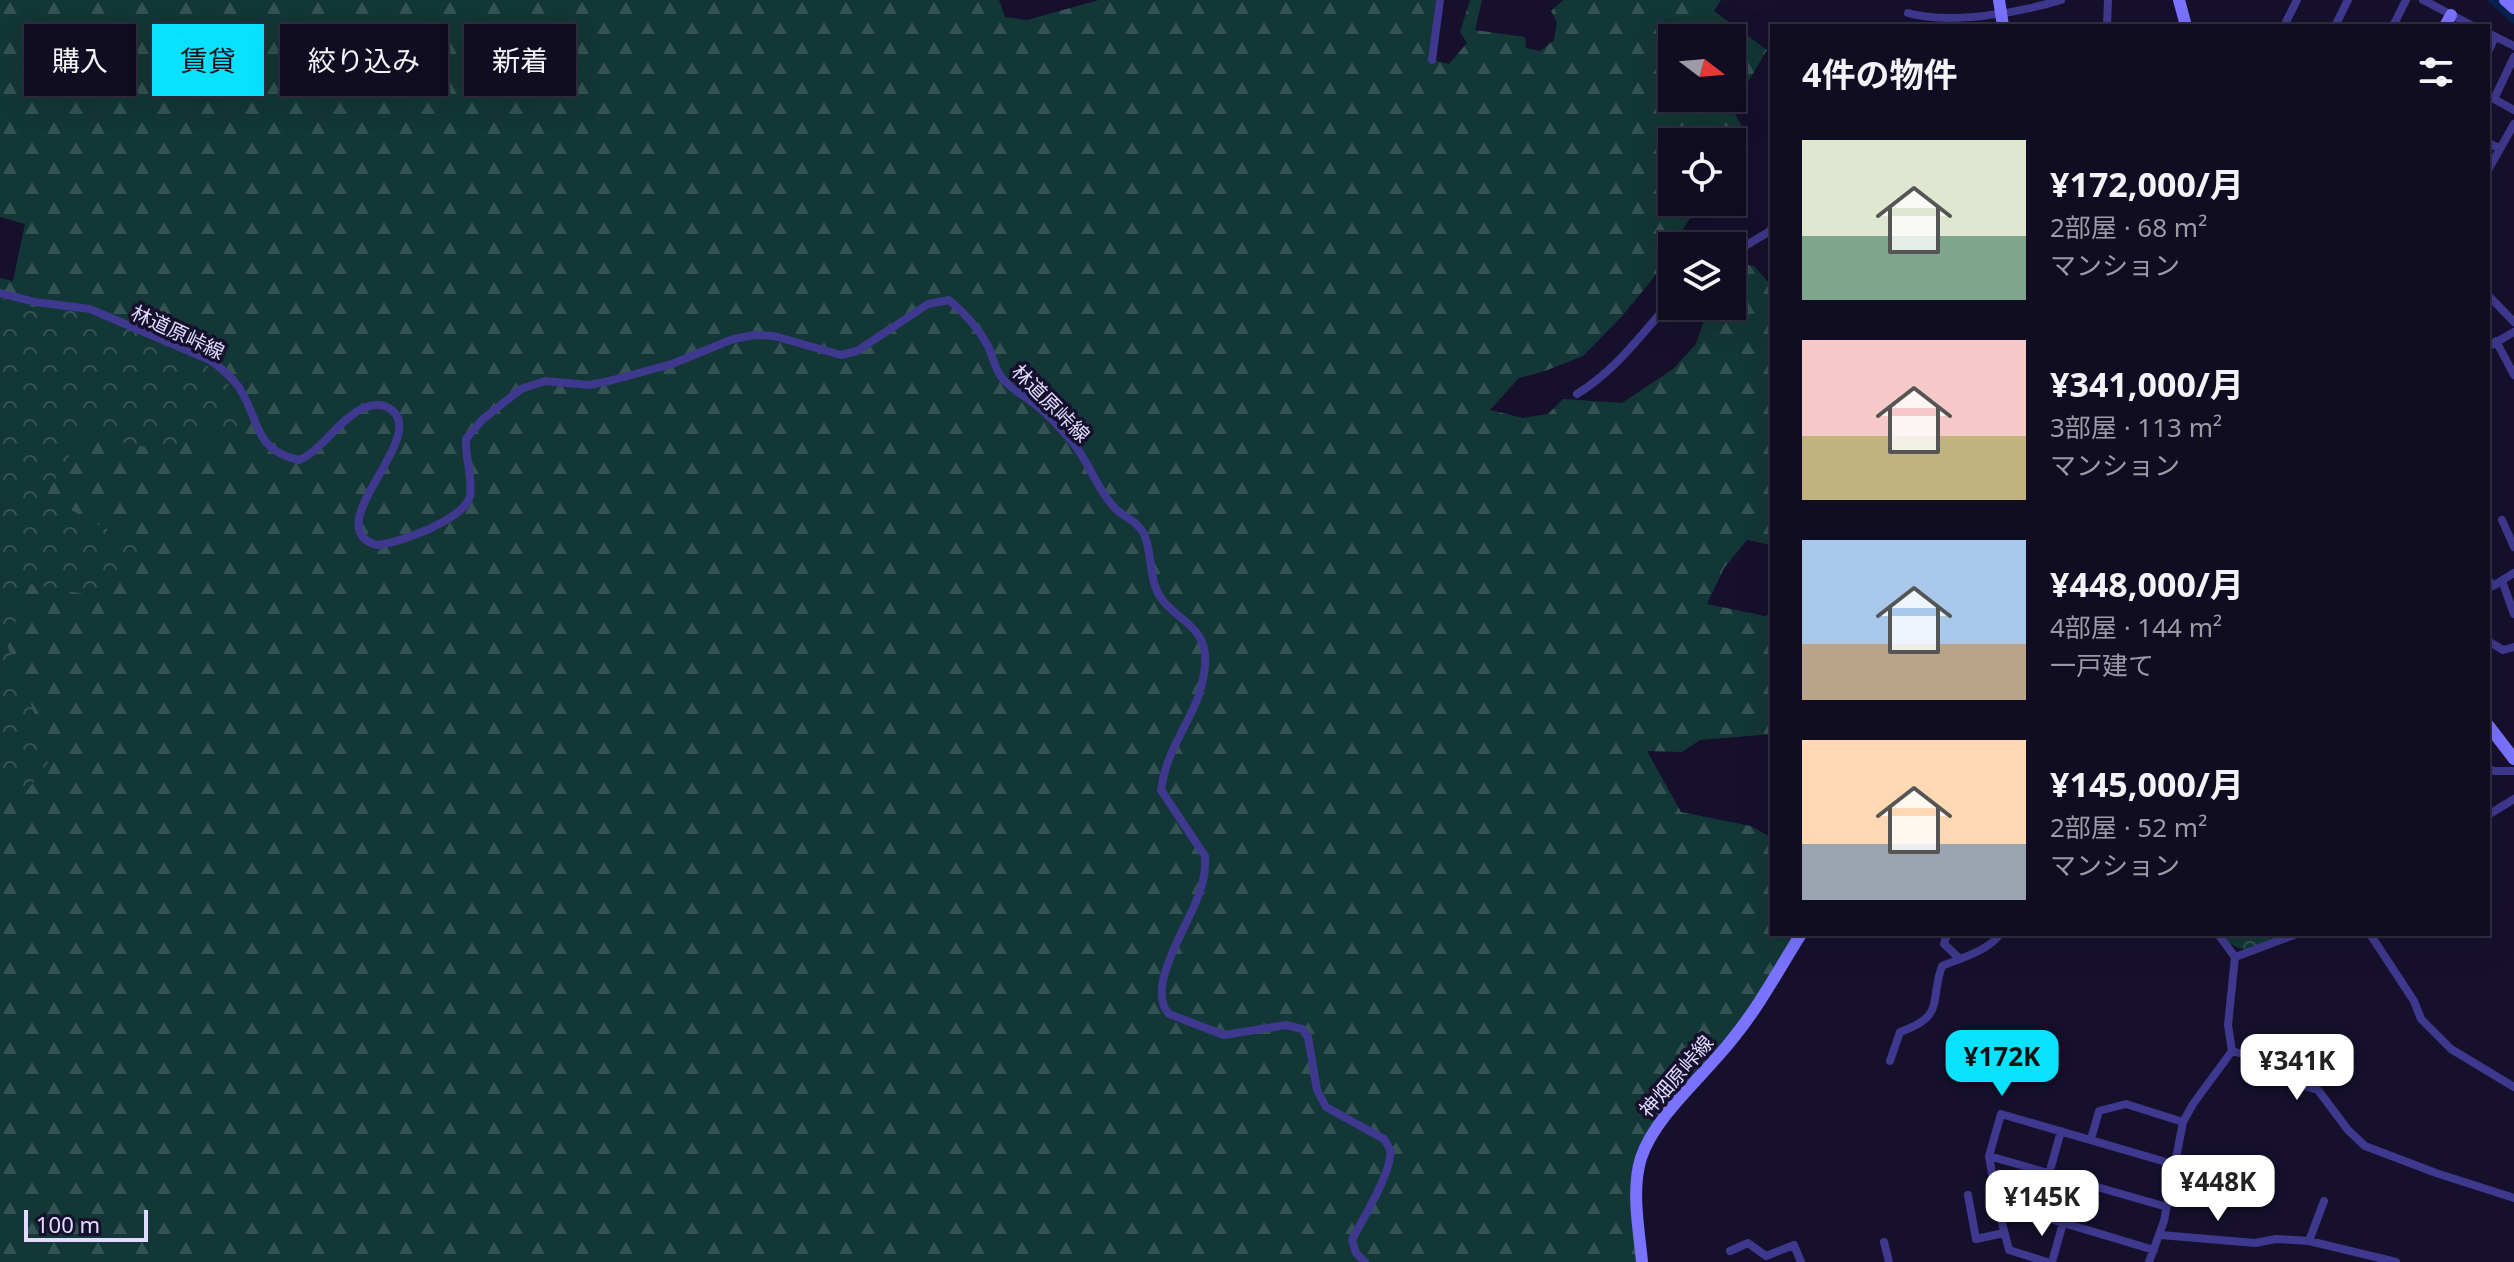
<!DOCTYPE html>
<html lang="ja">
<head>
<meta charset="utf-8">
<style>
	body { margin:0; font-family:"Noto Sans","Noto Sans JP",sans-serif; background:#19152a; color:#f1f3f6; height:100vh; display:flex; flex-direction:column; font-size:30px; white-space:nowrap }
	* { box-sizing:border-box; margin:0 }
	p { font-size:26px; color:#9c9ba5 }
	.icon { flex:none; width:44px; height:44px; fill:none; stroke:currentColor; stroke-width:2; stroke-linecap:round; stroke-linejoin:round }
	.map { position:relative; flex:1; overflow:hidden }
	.drawer { position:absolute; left:1770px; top:24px; width:720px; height:912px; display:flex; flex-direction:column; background:#100c22; border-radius:0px; box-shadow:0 8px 32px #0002,0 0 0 2px #302c40 }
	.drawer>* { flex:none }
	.guide { position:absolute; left:24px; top:24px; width:760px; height:72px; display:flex; gap:16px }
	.needle { width:52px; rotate:106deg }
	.controls { position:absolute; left:1658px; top:24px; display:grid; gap:16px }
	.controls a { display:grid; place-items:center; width:88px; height:88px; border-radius:0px; background:#100c22; box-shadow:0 8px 32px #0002,0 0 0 2px #302c40; font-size:40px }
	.scale { position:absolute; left:24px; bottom:20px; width:124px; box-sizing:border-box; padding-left:8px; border:4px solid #e1dcff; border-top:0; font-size:22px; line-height:28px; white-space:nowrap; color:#e1dcff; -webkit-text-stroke:6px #16102d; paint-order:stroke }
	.price { position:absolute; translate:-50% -68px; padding:0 18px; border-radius:16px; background:#fff; color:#222; font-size:26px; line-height:52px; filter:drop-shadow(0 2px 4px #0008) }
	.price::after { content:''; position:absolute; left:50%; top:48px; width:24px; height:18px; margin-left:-12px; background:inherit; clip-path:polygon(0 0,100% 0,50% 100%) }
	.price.on { background:#08e2ff; color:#111 }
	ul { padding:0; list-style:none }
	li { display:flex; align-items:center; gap:24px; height:200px; padding:0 32px }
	li span { display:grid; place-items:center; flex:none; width:224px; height:160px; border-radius:0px; color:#555 }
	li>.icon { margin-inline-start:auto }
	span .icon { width:96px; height:96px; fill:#fffc; stroke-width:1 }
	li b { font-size:34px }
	h2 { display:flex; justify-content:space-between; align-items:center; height:96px; padding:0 32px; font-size:34px }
	.chip { padding:0 28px; border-radius:0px; background:#100c22; box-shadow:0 8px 32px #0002,0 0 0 2px #302c40; font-size:28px; line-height:72px }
	.chip.on { background:#08e2ff; color:#111 }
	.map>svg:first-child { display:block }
</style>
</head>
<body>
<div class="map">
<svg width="2514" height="1262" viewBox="0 0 2514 1262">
	<defs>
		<pattern id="forest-firs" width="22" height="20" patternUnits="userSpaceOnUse" patternTransform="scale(2)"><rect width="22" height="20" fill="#133736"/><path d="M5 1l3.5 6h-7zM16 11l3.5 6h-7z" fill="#355354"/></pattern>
		<pattern id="park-crowns" width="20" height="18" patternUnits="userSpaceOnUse" patternTransform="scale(2)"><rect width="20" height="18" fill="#133736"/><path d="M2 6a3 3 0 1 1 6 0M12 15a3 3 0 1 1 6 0" fill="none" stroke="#355354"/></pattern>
	</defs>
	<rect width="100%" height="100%" fill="#16102d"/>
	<path fill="url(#forest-firs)" fill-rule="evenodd" d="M 0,0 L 999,0 L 1005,17 L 1027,20 L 1099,0 L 1436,0 L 1429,59 L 1449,64 L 1467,43 L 1460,32 L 1470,0 L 1482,0 L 1475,30 L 1525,37 L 1526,48 L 1540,51 L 1554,40 L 1557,22 L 1551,11 L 1563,0 L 1721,0 L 1714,11 L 1767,50 L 1732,109 L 1746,134 L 1740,167 L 1732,174 L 1732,142 L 1672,142 L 1672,202 L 1700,202 L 1654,277 L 1623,315 L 1583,356 L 1545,371 L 1519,378 L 1490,410 L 1523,418 L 1548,414 L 1563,399 L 1622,403 L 1673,369 L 1696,344 L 1709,306 L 1732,306 L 1732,267 L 1735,263 L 1754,266 L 1772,286 L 1772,545 L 1747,540 L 1724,568 L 1707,604 L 1765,616 L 1772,614 L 1772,734 L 1700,740 L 1682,752 L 1647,751 L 1681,812 L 1751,826 L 1772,838 L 1772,934 L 1794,934 L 1763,991 L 1640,1155 L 1640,1262 L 0,1262 L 0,278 L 13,281 L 25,224 L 0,217 ZM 1672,38 L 1732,38 L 1732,98 L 1672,98 Z"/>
	<path fill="url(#park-crowns)" d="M 0,298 L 34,307 L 89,312 L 202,362 L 220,375 L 240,398 L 247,418 L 243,439 L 214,435 L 156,449 L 82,435 L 45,496 L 142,548 L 89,595 L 29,584 L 7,645 L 52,757 L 23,796 L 0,774 Z
		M 2221,934 L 2291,934 C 2261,945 2244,962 2221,934 Z"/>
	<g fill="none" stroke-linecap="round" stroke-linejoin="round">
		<path stroke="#08204e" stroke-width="9" d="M 2493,0 L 2514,19"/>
		<path stroke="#3e398e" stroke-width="8" d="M 2423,0 L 2473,26
			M 1908,13 C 1950,25 2018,13 2061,0
			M 2107,26 L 2108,0
			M 2284,26 L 2297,0
			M 2335,26 L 2348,0
			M 2393,26 L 2406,0
			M 2488,33 L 2514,46
			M 2488,52 L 2495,37
			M 2514,57 L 2494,99 L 2514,110
			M 1432,60 L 1440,0
			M 2488,143 L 2499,148
			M 2488,170 L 2514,124
			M 1732,254 L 1770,231 L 1772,226
			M 0,293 L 35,302 L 90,309 L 210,360 C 221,368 230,375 238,386 C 261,419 251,449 299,460 L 307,456 C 327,442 341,419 363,408 C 371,405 379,403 387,407 C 437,432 315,525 376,545 C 398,544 465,519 470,496 C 473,478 465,458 466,439 L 482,420 L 521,389 L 545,381 L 589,385 L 609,381 L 672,364 L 733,339 L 755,335 L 774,336 L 841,355 L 857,351 L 928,304 L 949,300 C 965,313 978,328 988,346 C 993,357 995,370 1003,379 C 1012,390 1025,396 1036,405 C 1049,416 1063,431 1074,444 C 1089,463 1097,488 1113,506 C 1122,517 1137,520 1144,534 C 1153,554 1148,579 1161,598 C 1178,622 1208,626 1205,665 C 1202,713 1167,741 1161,790 L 1205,856 C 1206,871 1203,885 1197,899 C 1187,927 1145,989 1169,1014 L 1224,1035 L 1286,1025 L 1302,1029 L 1308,1037 L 1317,1090 L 1326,1107 L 1384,1139 C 1386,1143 1389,1146 1390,1150 C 1393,1171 1362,1220 1352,1240 L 1356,1253 L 1365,1262
			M 2488,295 L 2514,322
			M 2496,341 L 2514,375
			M 2488,347 L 2514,332
			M 1577,394 C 1615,371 1642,334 1671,301 L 1672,293
			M 2502,520 L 2514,547
			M 2488,579 L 2493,586 L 2514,573
			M 2502,581 L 2514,614
			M 2488,641 L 2503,650 L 2514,647
			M 2488,768 L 2494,771 L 2514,771
			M 2488,815 L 2514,799
			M 1947,934 L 1944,944 L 1959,958
			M 2370,934 L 2414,1001 L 2421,1019 L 2451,1049 L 2514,1087
			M 2235,957 L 2297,934
			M 2232,1051 L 2277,1064 L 2294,1083 L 2318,1090 L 2348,1130 L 2365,1146 L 2436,1173 L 2514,1198
			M 1890,1061 L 1900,1032 C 1946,1016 1929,1002 1942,966 C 1961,958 1988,951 2000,934
			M 2091,1139 L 2099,1111 L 2126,1104 L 2183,1122
			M 1989,1156 L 2167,1207
			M 2049,1174 L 2061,1131
			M 1968,1195 L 1976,1239 L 2004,1233
			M 1997,1203 L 2154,1250
			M 2042,1216 L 2054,1175
			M 2161,1235 L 2255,1243 L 2276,1239 L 2309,1241 L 2396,1262
			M 2309,1241 L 2324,1201
			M 1884,1242 L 1889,1262
			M 1730,1251 L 1748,1243 L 1766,1256 L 1794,1245 L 1801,1262
			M 2047,1262 L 2009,1250 L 1997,1203 L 1989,1156 L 2001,1114 L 2173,1164
			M 2052,1262 L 2063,1223
			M 2149,1262 L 2164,1221 L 2183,1122 L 2193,1104 L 2232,1051 L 2228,1025 L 2235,957 L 2218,934"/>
		<path stroke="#7973ff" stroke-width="12" d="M 1999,0 L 2003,26
			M 2179,0 L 2186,26
			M 2505,0 L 2514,8
			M 2445,26 L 2451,15
			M 2488,725 L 2514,759
			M 1642,1262 C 1639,1229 1631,1190 1641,1158 C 1655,1115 1706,1074 1734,1037 C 1760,1005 1779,969 1801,934"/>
	</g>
	<g text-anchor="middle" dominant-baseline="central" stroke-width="7" stroke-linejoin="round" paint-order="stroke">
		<g font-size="20" fill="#e1dcff" stroke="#16102d">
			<text transform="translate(178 332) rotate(25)">林道原峠線</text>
			<text transform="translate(1051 403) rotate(45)">林道原峠線</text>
			<text transform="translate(1676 1076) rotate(-49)">神畑原峠線</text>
		</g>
	</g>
</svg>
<div class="controls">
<a><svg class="needle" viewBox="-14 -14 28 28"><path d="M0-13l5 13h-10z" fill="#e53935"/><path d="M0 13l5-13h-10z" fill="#9c9ba5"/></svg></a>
<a><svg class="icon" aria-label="locate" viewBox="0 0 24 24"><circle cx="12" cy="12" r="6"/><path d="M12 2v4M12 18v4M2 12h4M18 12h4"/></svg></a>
<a><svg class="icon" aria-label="layers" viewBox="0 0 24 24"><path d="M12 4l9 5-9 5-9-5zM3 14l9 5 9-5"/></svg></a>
</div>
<div class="scale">100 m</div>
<b class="price on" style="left:2002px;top:1098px">¥172K</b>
<b class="price" style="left:2297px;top:1102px">¥341K</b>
<b class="price" style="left:2218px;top:1223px">¥448K</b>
<b class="price" style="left:2042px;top:1238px">¥145K</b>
<div class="guide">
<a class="chip">購入</a>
<a class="chip on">賃貸</a>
<a class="chip">絞り込み</a>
<a class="chip">新着</a>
</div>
<section class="drawer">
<h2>4件の物件<svg class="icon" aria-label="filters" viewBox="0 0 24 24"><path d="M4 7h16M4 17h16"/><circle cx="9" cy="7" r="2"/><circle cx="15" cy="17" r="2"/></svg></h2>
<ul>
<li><span style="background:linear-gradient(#dfe7d0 60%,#7fa58c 0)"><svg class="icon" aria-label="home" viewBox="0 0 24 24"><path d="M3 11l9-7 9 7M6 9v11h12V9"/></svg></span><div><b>¥172,000/月</b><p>2部屋 · 68 m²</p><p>マンション</p></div></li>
<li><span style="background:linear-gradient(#f6c9c9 60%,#c2b280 0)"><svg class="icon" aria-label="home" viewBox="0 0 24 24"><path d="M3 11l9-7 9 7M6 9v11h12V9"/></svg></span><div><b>¥341,000/月</b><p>3部屋 · 113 m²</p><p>マンション</p></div></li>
<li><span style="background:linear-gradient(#a9c7e8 65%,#b9a48a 0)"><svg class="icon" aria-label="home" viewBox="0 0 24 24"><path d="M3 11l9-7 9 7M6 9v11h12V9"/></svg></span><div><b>¥448,000/月</b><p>4部屋 · 144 m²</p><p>一戸建て</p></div></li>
<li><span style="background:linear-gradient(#ffd9b3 65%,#9aa5b1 0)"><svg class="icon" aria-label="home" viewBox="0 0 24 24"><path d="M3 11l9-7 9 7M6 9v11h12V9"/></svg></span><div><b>¥145,000/月</b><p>2部屋 · 52 m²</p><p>マンション</p></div></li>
</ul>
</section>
</div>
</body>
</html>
